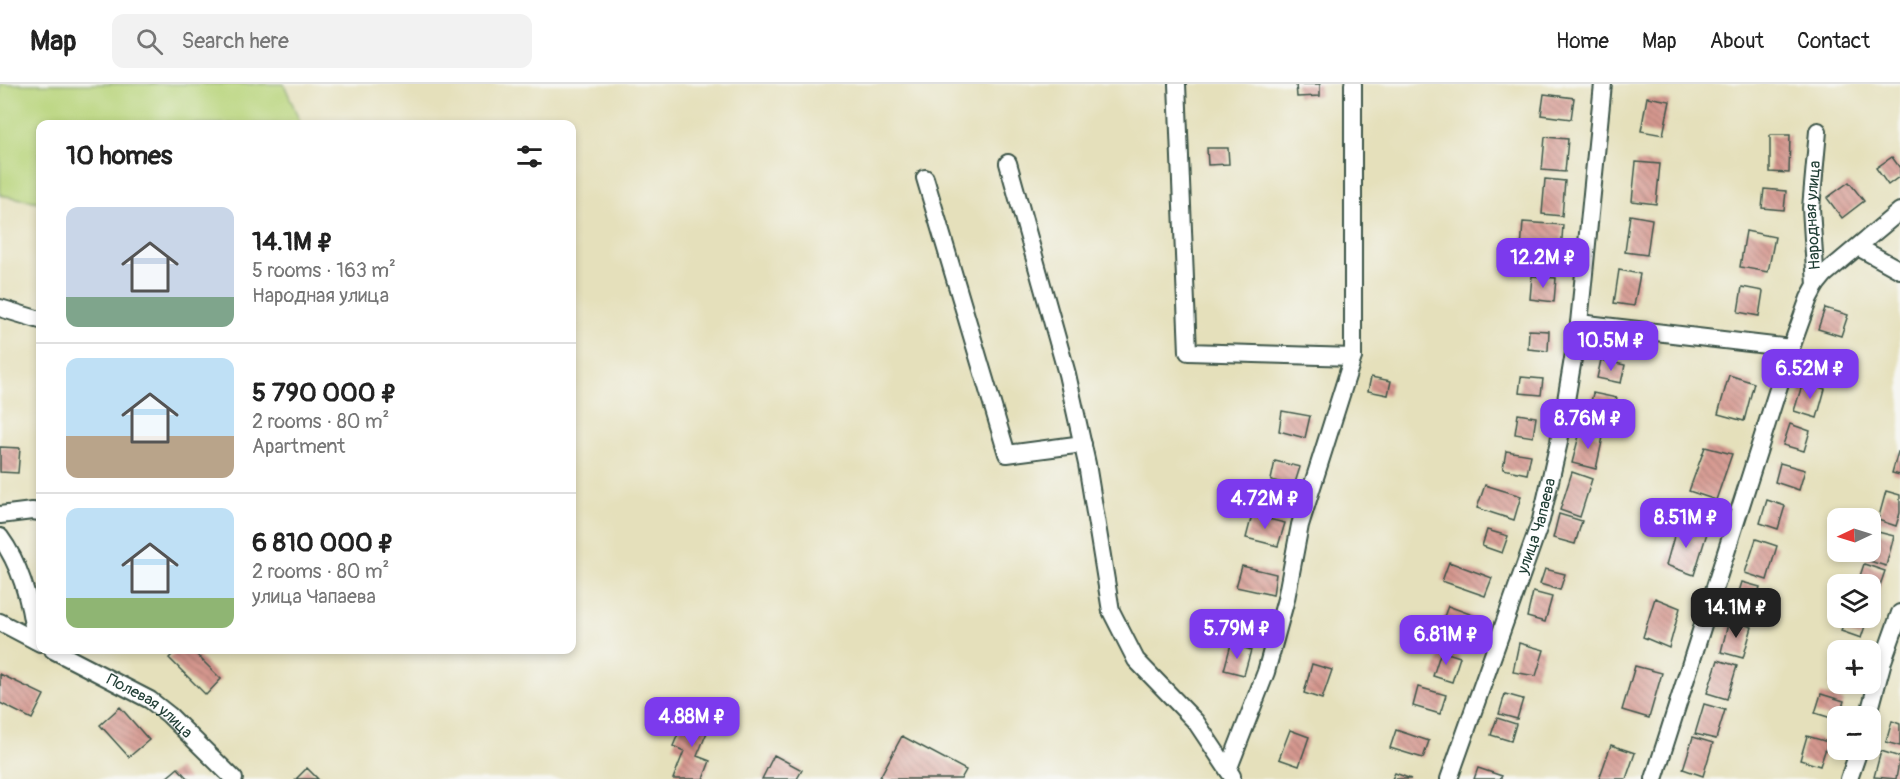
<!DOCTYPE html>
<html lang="en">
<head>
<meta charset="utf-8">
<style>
	body { margin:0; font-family:Pangolin,sans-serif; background:#f2f2f2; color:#222; height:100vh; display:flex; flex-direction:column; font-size:22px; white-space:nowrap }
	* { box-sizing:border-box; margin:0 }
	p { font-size:20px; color:#767676 }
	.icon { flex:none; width:33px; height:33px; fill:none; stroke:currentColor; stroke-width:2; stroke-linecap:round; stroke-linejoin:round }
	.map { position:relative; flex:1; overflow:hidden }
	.drawer { position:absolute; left:36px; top:36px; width:540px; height:534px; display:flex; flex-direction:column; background:#fff; border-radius:12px; box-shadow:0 3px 9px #0003 }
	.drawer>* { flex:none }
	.needle { width:39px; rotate:266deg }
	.controls { position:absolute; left:1827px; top:424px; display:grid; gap:12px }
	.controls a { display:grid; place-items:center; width:54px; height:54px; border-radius:12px; background:#fff; box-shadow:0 3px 9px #0003; font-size:30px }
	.price { position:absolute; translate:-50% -51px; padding:0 14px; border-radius:12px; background:#7c3aed; color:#fff; font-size:20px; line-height:39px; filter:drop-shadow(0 2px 3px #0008) }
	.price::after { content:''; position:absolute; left:50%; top:36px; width:18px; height:14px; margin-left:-9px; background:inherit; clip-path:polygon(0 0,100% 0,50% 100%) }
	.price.on { background:#222; color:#fff }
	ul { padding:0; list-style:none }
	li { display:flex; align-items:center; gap:18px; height:150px; padding:0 30px }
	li+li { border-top:2px solid #e0e0e0 }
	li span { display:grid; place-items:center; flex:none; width:168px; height:120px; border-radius:12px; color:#555 }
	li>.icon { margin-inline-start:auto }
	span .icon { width:72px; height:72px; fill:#fffc; stroke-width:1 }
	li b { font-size:26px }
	h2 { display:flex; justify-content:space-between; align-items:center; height:72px; padding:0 30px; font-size:26px }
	header { display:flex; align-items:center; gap:36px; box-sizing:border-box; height:84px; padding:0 30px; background:#fff; border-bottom:2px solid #e0e0e0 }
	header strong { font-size:28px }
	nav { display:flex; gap:33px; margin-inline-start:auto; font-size:21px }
	.search { width:420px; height:54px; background:#f2f2f2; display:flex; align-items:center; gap:15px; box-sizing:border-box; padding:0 21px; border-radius:12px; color:#767676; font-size:22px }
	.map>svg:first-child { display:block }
</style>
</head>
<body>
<header>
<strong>Map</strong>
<div class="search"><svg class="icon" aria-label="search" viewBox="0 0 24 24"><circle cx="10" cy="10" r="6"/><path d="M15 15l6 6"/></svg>Search here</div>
<nav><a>Home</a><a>Map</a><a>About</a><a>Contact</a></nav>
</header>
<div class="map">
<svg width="1900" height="695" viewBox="0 0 1900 695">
	<defs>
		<pattern id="building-back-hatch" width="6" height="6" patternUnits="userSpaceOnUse" patternTransform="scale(1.5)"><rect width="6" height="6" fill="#d5978e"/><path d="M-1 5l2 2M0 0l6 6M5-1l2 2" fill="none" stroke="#ac7c75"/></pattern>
	</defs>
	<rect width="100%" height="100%" fill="#f6f6f2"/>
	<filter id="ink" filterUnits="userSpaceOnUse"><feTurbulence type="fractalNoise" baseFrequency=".0167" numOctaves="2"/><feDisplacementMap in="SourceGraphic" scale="12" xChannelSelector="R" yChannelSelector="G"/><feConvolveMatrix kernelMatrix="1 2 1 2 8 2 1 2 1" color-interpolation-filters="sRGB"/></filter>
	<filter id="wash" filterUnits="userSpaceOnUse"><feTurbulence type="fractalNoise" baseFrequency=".008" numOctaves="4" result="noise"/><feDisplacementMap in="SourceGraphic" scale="24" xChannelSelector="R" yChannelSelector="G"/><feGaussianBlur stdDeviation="1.35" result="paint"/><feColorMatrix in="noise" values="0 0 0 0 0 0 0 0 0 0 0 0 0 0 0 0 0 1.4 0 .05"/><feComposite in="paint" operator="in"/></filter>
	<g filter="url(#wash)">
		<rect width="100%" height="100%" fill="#e5e0bb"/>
		<path fill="#b8d47a" stroke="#6c8857" stroke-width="1.5" d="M 0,0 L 284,0 L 301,40 L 40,40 L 40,118 L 0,111 Z"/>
		<g id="blocks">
			<path fill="url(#building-back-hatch)" d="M 1296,0 L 1320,0 L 1320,12 L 1297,13 Z
				M 1544,10 L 1574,14 L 1571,35 L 1541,31 Z
				M 1647,13 L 1670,17 L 1663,51 L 1641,47 Z
				M 1770,51 L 1790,51 L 1789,89 L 1770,88 Z
				M 1545,53 L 1568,55 L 1565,88 L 1542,86 Z
				M 1207,64 L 1228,64 L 1229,80 L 1208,81 Z
				M 1892,73 L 1900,84 L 1900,92 L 1888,101 L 1876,84 Z
				M 1636,78 L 1660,80 L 1656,120 L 1632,117 Z
				M 1545,95 L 1565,97 L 1562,132 L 1542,130 Z
				M 1849,98 L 1864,117 L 1842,134 L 1827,114 Z
				M 1764,105 L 1786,107 L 1784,126 L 1762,124 Z
				M 1630,131 L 1652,135 L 1647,171 L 1625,168 Z
				M 1523,138 L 1563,141 L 1560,182 L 1520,179 Z
				M 1746,147 L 1775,153 L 1768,188 L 1740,183 Z
				M 1619,186 L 1640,190 L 1634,222 L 1614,219 Z
				M 1532,192 L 1556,194 L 1554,218 L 1530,215 Z
				M 1742,203 L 1763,207 L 1759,232 L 1738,228 Z
				M 1825,224 L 1848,231 L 1841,252 L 1818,245 Z
				M 1529,246 L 1549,247 L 1548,267 L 1528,265 Z
				M 1601,276 L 1625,281 L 1621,299 L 1597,294 Z
				M 1729,291 L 1754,299 L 1744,337 L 1718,330 Z
				M 1371,293 L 1391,297 L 1388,311 L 1368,307 Z
				M 1521,293 L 1543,295 L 1541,311 L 1519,309 Z
				M 1803,298 L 1825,305 L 1817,334 L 1794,327 Z
				M 1593,309 L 1617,314 L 1610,345 L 1586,340 Z
				M 1282,327 L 1310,332 L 1305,354 L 1279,347 Z
				M 1518,330 L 1536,333 L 1533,353 L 1515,350 Z
				M 1790,340 L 1810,347 L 1804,367 L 1783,361 Z
				M 1580,348 L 1603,353 L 1596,385 L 1572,379 Z
				M 0,363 L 20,364 L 18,389 L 0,388 Z
				M 1705,363 L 1732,370 L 1716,416 L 1689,407 Z
				M 1506,367 L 1531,371 L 1527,390 L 1503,385 Z
				M 1898,368 L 1900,369 L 1900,391 L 1892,389 Z
				M 1275,377 L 1300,383 L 1294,402 L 1271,396 Z
				M 1780,379 L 1805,386 L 1799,406 L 1775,398 Z
				M 1572,388 L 1592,395 L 1580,433 L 1560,426 Z
				M 1485,401 L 1521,412 L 1514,436 L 1477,424 Z
				M 1886,407 L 1900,411 L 1900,429 L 1896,442 L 1878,436 Z
				M 1767,416 L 1785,422 L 1778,445 L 1760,439 Z
				M 1559,430 L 1582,437 L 1575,460 L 1553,454 Z
				M 1252,431 L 1285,439 L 1278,462 L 1246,454 Z
				M 1678,438 L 1707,449 L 1694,491 L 1666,481 Z
				M 1487,446 L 1508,452 L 1502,469 L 1482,462 Z
				M 1874,447 L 1894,452 L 1886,482 L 1866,476 L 1868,468 L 1870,468 L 1870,459 Z
				M 1756,455 L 1777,462 L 1767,496 L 1745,489 Z
				M 1449,478 L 1492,494 L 1485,512 L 1442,497 Z
				M 1864,480 L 1885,487 L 1876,513 L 1870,511 L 1870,501 L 1857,501 Z
				M 1242,482 L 1276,490 L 1273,511 L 1236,503 Z
				M 1545,485 L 1565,490 L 1560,506 L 1540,500 Z
				M 1742,498 L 1760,503 L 1751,533 L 1733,527 Z
				M 1533,508 L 1552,513 L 1545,538 L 1527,533 Z
				M 1655,514 L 1680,524 L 1669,564 L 1643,553 Z
				M 1448,522 L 1478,533 L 1469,557 L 1439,546 Z
				M 1845,534 L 1861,534 L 1867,536 L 1861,554 L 1841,547 Z
				M 1729,536 L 1752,543 L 1743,574 L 1721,568 Z
				M 1519,559 L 1544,566 L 1536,592 L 1513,588 Z
				M 1231,560 L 1251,566 L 1244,591 L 1224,586 Z
				M 177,566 L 192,566 L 221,595 L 206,611 L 169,574 Z
				M 1441,567 L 1460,573 L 1452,598 L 1433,592 Z
				M 1718,576 L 1737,582 L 1727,615 L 1707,609 Z
				M 1838,576 L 1838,600 L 1847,600 L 1845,607 L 1829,602 Z
				M 1312,580 L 1332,586 L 1322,615 L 1304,609 Z
				M 1635,582 L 1662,589 L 1649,634 L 1622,626 Z
				M 0,590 L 44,611 L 32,635 L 0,619 Z
				M 1418,603 L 1446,611 L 1440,630 L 1413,622 Z
				M 1505,610 L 1523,615 L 1517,635 L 1499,630 Z
				M 1821,610 L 1844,617 L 1838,636 L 1815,629 Z
				M 1704,620 L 1725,626 L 1716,655 L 1695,650 Z
				M 120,623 L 149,656 L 129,673 L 100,641 Z
				M 687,629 L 711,639 L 697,672 L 710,677 L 703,695 L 673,695 L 684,667 L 673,662 Z
				M 1497,634 L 1516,640 L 1511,657 L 1491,651 Z
				M 1892,637 L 1900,640 L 1900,662 L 1886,658 Z
				M 1290,646 L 1309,653 L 1299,682 L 1279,675 Z
				M 1396,646 L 1429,657 L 1423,674 L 1390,664 Z
				M 902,652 L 966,686 L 961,695 L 879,695 Z
				M 1807,652 L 1828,658 L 1820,682 L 1800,676 Z
				M 1693,653 L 1713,659 L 1703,692 L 1683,685 Z
				M 1611,661 L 1635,669 L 1626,695 L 1599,695 Z
				M 1881,667 L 1900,673 L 1896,695 L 1874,693 Z
				M 774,671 L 802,686 L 797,695 L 762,695 Z
				M 178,684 L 188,695 L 165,695 Z
				M 307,684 L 318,695 L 296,695 Z
				M 1478,684 L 1502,692 L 1500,695 L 1474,695 Z
				M 1395,689 L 1411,695 L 1392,695 Z"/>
		</g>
	</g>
	<g filter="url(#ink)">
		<use href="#blocks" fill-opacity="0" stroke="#3d5548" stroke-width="1.5"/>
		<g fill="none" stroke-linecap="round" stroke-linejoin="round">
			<defs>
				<g id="minor">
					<path d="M 1177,0 L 1188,268 L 1353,273"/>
					<path d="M 1008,79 L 1067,290 L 1087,380 L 1111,527 L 1136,576 L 1196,638 L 1232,692"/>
					<path d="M 925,94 L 1007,370 L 1083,360"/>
					<path d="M 1858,163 L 1900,186"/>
					<path d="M 1816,201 L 1825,190 L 1900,127"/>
					<path d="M 0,224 L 40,236"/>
					<path d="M 1579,239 L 1791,264"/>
					<path d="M 0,431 L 32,427 L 40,428"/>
					<path d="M 0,453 C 22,483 31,520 35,556"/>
					<path d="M 0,538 L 40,559"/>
					<path id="s1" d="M 53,566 L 150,616 L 169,631 L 234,695"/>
					<path d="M 1868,633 L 1883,577 L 1900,529"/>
					<path d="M 1228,686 L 1266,588 L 1286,515 L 1300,441 L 1353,273 L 1353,0"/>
					<path id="s2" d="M 1449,695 L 1541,436 L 1559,358 L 1579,239 L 1603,0"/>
					<path id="s3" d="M 1654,695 L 1791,264 L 1809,214 L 1816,201 L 1811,124 L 1818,47"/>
					<path d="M 1849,695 L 1859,666"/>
				</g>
			</defs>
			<use href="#minor" stroke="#3d5548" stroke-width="20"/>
			<use href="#minor" stroke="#fff" stroke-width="16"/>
		</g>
	</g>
	<g text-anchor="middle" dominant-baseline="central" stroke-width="5" stroke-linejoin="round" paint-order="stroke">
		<g font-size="16" fill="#1f3d34" stroke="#f6f6f2">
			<text stroke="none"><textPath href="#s3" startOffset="590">Народная улица</textPath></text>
			<text stroke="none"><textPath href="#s2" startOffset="268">улица Чапаева</textPath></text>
			<text stroke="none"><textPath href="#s1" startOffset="112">Полевая улица</textPath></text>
		</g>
	</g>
</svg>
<div class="controls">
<a><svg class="needle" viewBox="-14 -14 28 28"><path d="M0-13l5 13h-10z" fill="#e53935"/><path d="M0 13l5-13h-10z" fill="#767676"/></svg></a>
<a><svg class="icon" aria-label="layers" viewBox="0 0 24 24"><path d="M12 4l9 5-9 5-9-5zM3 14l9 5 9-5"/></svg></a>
<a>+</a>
<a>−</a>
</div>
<b class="price" style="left:1543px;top:205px">12.2M ₽</b>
<b class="price" style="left:1611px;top:288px">10.5M ₽</b>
<b class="price" style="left:1810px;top:316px">6.52M ₽</b>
<b class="price" style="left:1588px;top:366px">8.76M ₽</b>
<b class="price" style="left:1265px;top:446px">4.72M ₽</b>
<b class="price" style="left:1686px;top:465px">8.51M ₽</b>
<b class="price on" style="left:1736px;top:555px">14.1M ₽</b>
<b class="price" style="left:1237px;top:576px">5.79M ₽</b>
<b class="price" style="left:1446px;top:582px">6.81M ₽</b>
<b class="price" style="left:692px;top:664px">4.88M ₽</b>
<section class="drawer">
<h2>10 homes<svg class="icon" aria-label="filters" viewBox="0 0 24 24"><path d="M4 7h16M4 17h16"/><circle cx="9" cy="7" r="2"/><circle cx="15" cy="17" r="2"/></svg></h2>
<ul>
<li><span style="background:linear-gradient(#c9d6e8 75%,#7fa58c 0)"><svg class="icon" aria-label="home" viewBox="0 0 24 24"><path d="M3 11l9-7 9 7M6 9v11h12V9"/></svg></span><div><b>14.1M ₽</b><p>5 rooms · 163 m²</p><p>Народная улица</p></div></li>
<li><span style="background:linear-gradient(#bfe0f5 65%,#b9a48a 0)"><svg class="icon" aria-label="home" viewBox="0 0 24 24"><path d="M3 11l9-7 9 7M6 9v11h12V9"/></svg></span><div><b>5 790 000 ₽</b><p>2 rooms · 80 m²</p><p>Apartment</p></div></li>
<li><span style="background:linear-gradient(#bfe0f5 75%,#8fb573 0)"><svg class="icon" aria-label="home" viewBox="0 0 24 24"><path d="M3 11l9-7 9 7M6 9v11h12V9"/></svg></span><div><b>6 810 000 ₽</b><p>2 rooms · 80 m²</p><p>улица Чапаева</p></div></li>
</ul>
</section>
</div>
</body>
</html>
